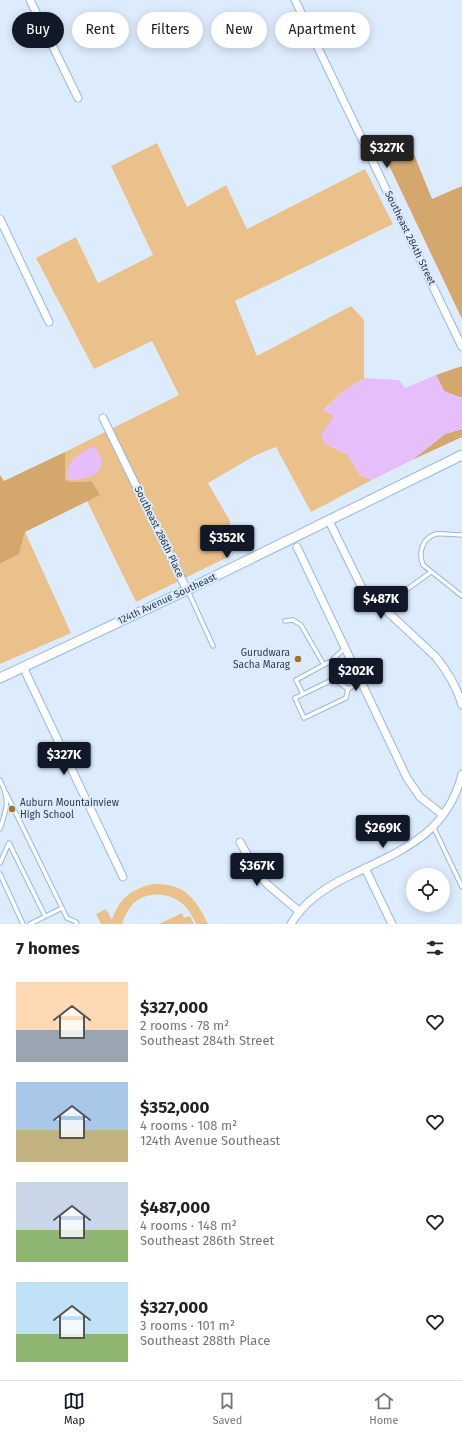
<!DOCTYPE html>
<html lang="en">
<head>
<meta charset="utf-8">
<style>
	body { margin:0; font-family:"Fira Sans",sans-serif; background:#f6f6f6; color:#222; height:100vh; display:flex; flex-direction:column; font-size:15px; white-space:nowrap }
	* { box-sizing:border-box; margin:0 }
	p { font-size:13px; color:#767676 }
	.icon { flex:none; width:22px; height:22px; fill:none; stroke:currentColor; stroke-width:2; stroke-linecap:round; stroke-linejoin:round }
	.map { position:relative; height:924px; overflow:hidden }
	.side { display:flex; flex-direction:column; background:#fff; flex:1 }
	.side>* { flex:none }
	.guide { position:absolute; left:12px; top:12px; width:438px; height:36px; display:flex; gap:8px }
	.tools { position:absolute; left:406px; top:868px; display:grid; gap:8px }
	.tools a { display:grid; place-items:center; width:44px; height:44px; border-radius:50%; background:#fff; box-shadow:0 2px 10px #0003; font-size:20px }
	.price { position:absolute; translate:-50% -34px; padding:0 9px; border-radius:4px; background:#111827; color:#fff; font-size:13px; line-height:26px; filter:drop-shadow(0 1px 2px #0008) }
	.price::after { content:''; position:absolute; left:50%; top:24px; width:12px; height:9px; margin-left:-6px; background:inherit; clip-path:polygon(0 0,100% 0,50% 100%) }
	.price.selected { background:#222; color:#fff }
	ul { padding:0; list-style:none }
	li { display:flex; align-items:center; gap:12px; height:100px; padding:0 16px }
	li span { display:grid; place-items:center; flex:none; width:112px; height:80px; border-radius:0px; color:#555 }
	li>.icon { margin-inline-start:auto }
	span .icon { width:48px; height:48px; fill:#fffc; stroke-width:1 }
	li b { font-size:17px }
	h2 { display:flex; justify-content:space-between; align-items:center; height:48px; padding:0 16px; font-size:17px }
	.chip { padding:0 14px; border-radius:18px; background:#fff; box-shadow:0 2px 10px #0003; font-size:14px; line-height:36px }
	.chip.selected { background:#111827; color:#fff }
	.tab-bar { display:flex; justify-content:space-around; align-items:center; height:56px; border-top:1px solid #e0e0e0; background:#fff; font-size:11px; color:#767676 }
	.tab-bar a { display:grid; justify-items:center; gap:2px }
	.tab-bar .selected { color:#111827 }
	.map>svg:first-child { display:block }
</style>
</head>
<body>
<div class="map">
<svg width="462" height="924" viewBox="0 0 462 924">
	<rect width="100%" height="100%" fill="#ddecfd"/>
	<path fill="#ebc18b" d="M 157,143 L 187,207 L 226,185 L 247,229 L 365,169 L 393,224 L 235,301 L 257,356 L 351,306 L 364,320 L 364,378 L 342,392 L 324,410 L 334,416 L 325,444 L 347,454 L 360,475 L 372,480 L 311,512 L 276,447 L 256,455 L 208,483 L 230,521 L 230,556 L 136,602 L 87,501 L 100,495 L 92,481 L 70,482 L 65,480 L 65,452 L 179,395 L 152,341 L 94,369 L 36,258 L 76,237 L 98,283 L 153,255 L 111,166 Z
		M 25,532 L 71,633 L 0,664 L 0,564 L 19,554 Z
		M 152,884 C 184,883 195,897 208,924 L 196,924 C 193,918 190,911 185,906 C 171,892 146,890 132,905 C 127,911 124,917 122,924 L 101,924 L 96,914 L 106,909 L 112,920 C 119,899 130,890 152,884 Z
		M 182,913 L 184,918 L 190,916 L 194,924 L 159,924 Z"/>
	<path fill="#d4a76c" d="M 411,147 L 432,199 L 462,186 L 462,319 L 386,159 Z
		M 462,366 L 462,398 L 444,391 L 436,375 Z
		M 462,429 L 462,437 L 412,460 L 445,434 Z
		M 65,452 L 65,480 L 70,482 L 92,481 L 100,495 L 25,532 L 19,554 L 0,564 L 0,475 L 4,481 Z"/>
	<path fill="#e5befb" d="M 436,375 L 444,391 L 462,398 L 462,429 L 445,434 L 412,460 L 372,480 L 360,475 L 347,454 L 325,444 L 321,435 L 334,416 L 324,411 L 342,392 L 364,378 L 399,380 L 405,388 Z
		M 91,447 L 96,448 C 98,452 103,459 102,463 C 100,477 81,480 70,480 L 67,477 C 68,459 77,456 91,447 Z"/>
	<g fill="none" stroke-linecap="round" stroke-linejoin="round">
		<defs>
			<path id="service" d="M 462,535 C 454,535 444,533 436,534 C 422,538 418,553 423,565 L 462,596
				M 188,591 L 213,646
				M 384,609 L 392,600 L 431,572
				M 285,621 L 293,620 L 301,625 L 324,665
				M 348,689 L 346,698 L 304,718 L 295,698 L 334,679 L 348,689 L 361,682
				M 303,694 L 296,680 L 331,661 L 345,648
				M 0,780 C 10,800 7,808 0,829
				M 6,793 L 67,918 L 76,922 L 77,924
				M 433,826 L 462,887
				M 0,863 L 9,843 L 45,916
				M 0,874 L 23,924
				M 30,924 L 62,908"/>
			<path id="minor" d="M 30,0 L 78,98
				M 295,0 L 462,347
				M 0,219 L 49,322
				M 103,418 L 187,590
				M 329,521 L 362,588 L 436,657 C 447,671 457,687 462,705
				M 297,547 L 407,778 L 420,797 L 443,815
				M 23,667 L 123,877
				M 240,842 L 258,874 L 268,885 L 300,912
				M 365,868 L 392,924
				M 291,924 C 304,901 326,887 349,876 C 400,851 447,835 462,774"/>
			<path id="tertiary" d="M 0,678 L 187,590 L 462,455"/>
		</defs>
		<use href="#service" stroke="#96b8e1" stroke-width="5.5"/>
		<use href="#minor" stroke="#96b8e1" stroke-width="9"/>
		<use href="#tertiary" stroke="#96b8e1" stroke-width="11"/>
		<use href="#service" stroke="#fff" stroke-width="3.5"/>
		<use href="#minor" stroke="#fff" stroke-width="7"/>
		<use href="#tertiary" stroke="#fff" stroke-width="9"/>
	</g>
	<g fill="#a47228" stroke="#ddecfd" stroke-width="1.5">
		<circle cx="298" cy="659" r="4"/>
		<circle cx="12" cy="809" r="4"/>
	</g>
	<g text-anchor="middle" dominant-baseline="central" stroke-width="4" stroke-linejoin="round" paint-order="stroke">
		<g font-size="10" fill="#2c3a4b" stroke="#ddecfd">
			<text transform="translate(410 238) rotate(64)">Southeast 284th Street</text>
			<text transform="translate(159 532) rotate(64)">Southeast 286th Place</text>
			<text transform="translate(167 599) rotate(-25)">124th Avenue Southeast</text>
		</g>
		<g font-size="10" fill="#2c3a4b" stroke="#ddecfd" text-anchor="end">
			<text x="290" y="653">Gurudwara<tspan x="290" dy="12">Sacha Marag</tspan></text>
			<text x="20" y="803" text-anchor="start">Auburn Mountainview<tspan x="20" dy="12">High School</tspan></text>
		</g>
	</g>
</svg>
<div class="tools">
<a><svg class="icon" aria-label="locate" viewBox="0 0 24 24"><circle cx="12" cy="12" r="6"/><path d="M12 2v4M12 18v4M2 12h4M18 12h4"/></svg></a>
</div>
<b class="price selected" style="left:387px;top:169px">$327K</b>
<b class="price" style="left:227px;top:559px">$352K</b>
<b class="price" style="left:381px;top:620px">$487K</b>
<b class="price" style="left:356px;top:692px">$202K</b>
<b class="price" style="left:64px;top:776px">$327K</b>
<b class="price" style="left:383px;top:849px">$269K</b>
<b class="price" style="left:257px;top:887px">$367K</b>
<div class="guide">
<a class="chip selected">Buy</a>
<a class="chip">Rent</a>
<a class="chip">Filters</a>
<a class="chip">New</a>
<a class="chip">Apartment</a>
</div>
</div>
<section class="side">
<h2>7 homes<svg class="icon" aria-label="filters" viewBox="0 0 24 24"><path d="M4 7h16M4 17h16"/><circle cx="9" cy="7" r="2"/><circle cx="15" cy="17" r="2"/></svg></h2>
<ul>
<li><span style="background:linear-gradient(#ffd9b3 60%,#9aa5b1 0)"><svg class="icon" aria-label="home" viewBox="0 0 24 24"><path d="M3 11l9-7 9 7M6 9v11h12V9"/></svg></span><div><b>$327,000</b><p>2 rooms · 78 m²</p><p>Southeast 284th Street</p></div><svg class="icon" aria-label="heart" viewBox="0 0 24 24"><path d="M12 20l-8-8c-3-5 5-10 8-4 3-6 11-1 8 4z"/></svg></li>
<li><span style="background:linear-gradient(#a9c7e8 60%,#c2b280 0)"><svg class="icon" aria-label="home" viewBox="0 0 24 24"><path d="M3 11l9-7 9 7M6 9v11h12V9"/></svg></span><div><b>$352,000</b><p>4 rooms · 108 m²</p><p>124th Avenue Southeast</p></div><svg class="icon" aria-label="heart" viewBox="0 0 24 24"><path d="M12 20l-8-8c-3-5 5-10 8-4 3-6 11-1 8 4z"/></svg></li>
<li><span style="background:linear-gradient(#c9d6e8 60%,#8fb573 0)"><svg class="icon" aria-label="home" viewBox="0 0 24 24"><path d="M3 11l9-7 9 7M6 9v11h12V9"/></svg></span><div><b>$487,000</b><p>4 rooms · 148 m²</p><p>Southeast 286th Street</p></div><svg class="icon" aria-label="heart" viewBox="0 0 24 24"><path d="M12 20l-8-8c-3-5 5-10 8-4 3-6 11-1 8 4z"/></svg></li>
<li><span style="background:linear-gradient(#bfe0f5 65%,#8fb573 0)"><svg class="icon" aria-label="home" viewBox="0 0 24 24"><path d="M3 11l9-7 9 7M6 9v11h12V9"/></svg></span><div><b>$327,000</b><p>3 rooms · 101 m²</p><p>Southeast 288th Place</p></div><svg class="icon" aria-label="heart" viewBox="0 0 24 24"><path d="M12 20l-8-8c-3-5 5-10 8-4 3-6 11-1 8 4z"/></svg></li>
</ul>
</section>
<nav class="tab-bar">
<a class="selected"><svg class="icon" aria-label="map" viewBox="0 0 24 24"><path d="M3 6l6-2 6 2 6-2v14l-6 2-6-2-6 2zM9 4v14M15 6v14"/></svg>Map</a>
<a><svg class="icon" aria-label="saved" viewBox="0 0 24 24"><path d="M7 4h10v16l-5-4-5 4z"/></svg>Saved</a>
<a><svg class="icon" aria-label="home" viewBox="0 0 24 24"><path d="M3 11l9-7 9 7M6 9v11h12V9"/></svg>Home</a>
</nav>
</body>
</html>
